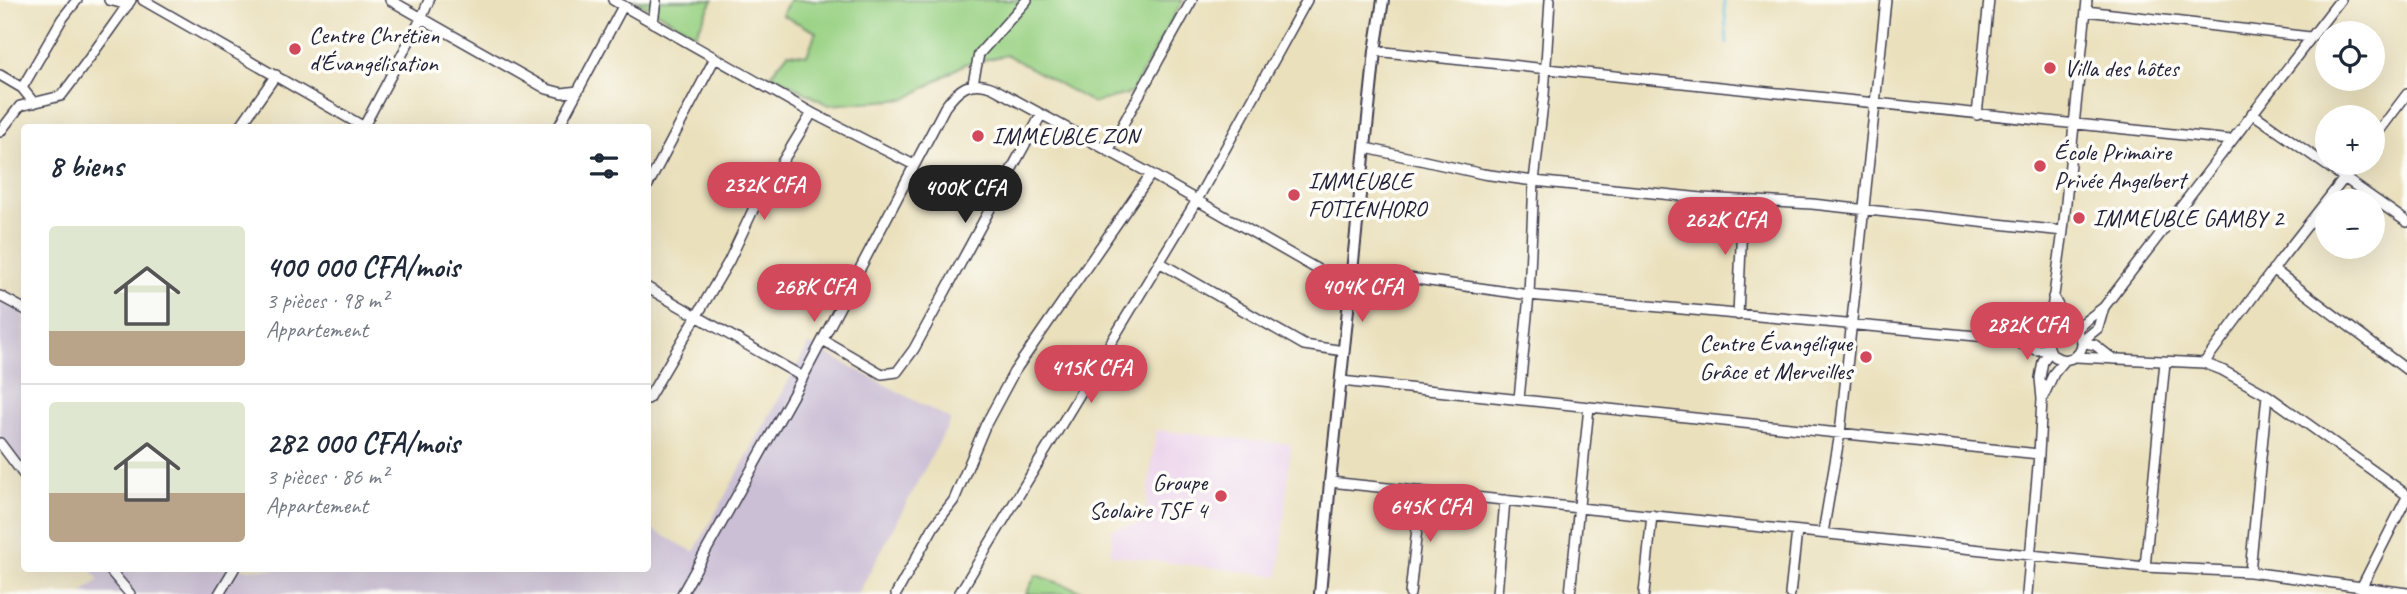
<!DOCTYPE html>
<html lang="fr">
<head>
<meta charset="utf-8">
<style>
	body { margin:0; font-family:Caveat,sans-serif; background:#f6f6f7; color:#1f2937; height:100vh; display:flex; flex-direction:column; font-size:26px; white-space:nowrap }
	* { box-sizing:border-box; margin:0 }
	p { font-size:23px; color:#747a83 }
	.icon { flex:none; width:38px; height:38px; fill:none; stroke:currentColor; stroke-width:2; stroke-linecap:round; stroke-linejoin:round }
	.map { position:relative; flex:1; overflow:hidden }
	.details { position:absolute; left:21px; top:124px; width:630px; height:448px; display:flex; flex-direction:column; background:#fff; border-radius:7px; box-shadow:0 7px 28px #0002 }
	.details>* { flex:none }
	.controls { position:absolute; left:2315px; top:21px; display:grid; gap:14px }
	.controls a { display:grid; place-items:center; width:70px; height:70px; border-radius:50%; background:#fff; box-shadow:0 7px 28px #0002; font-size:35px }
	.price { position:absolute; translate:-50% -60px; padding:0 16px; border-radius:24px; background:#d1495b; color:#fff; font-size:23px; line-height:46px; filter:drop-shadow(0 2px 4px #0008) }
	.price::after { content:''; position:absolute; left:50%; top:42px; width:21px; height:16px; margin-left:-10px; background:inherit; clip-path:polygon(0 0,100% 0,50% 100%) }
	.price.current { background:#222; color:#fff }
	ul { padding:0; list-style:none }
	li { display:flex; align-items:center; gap:21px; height:175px; padding:0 28px }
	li+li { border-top:2px solid #e0e1e3 }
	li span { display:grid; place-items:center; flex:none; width:196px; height:140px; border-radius:7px; color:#555 }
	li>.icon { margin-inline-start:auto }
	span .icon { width:84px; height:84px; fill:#fffc; stroke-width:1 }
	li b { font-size:30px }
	h2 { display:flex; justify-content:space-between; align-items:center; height:84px; padding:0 28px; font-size:30px }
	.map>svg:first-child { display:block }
</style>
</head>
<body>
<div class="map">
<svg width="2407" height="594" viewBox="0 0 2407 594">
	<rect width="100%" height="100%" fill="#fdfcf7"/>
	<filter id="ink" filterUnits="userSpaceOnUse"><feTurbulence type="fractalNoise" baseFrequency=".0143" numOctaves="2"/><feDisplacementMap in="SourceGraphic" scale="14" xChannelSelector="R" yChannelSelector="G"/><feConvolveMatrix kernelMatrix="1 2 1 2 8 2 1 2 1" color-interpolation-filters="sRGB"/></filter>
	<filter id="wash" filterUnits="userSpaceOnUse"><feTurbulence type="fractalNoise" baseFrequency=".00686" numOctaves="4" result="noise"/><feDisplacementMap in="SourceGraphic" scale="28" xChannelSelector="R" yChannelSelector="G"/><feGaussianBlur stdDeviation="1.57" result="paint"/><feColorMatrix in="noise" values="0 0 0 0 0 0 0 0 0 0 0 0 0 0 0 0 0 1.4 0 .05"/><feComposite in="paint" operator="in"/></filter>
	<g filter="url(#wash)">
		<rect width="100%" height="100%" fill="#eae0bc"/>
		<path fill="#ebd1eb" d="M 1156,430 L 1291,444 L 1279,576 L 1111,555 L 1112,529 L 1144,523 Z"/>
		<path fill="#cbbfd5" d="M 0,299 L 24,313 L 24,479 L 0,446 Z
			M 809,344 L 951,420 L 858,594 L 81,594 L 99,580 L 91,569 L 648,569 L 648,527 L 694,552 Z"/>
		<path fill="#9ad284" stroke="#5e7a60" stroke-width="2" d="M 635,0 L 713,0 L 696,34 Z
			M 789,0 L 1183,0 L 1131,93 L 1093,103 L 1007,55 L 965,64 L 906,99 L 828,105 L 771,74 L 788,53 L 807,55 L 816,32 L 782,15 Z
			M 1036,575 L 1082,591 L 1083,594 L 1026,594 Z"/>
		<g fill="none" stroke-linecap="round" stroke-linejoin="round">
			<path stroke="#61bfdf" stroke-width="2.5" d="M 1724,0 L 1727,44"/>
		</g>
	</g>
	<g filter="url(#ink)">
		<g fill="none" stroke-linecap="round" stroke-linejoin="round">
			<defs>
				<path id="minor" d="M 109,0 L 128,5
					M 143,0 L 366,128
					M 390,0 L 547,89 L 562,93 L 578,91
					M 613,0 L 812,113 L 914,165
					M 2086,11 L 2310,37
					M 653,23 L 656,0
					M 1375,51 L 2231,140
					M 0,75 L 22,88 L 34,103
					M 973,83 L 979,54 L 1027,0
					M 22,88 L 62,19 L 77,0
					M 2252,113 L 2407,222
					M 1977,115 L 1989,0
					M 239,128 L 276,75
					M 363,128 L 422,17 L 429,0
					M 558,128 L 623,6
					M 0,132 L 20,106 L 61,96 C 86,64 108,32 131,0
					M 2373,139 L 2407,94
					M 1366,148 L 1483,174 L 1534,181 L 1702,198 L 1812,204 L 2063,231
					M 1108,151 L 1192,0
					M 648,185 L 715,58
					M 1159,262 L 1304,345 L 1344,351
					M 2273,269 L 2407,370
					M 1352,270 L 1529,295 L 2009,339 L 2036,350 L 2049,349
					M 648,288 L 803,377
					M 0,296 L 24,309
					M 2053,297 C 2059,306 2063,317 2070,326 C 2074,330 2079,332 2081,338 C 2089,361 2048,371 2048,340 C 2053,329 2060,325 2072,328
					M 1738,315 L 1743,200
					M 2076,330 L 2084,322 L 2104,307 L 2340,0
					M 2053,332 L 2050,323 L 2063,231 L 2087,0
					M 2011,339 L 2038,333 L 2051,334
					M 823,340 L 882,374 L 897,372 L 914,349 L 1041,115
					M 2082,341 L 2098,328 L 2104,307
					M 2082,342 L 2095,345 L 2113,359
					M 2076,357 L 2204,363 L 2222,370 L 2267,395 L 2407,495
					M 2204,363 L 2281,259 L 2356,163
					M 1341,381 L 2039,454
					M 648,399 L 729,261 L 753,210 L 812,113
					M 1519,399 L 1529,295 L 1534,181 L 1544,95 L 1550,0
					M 2042,399 L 2054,373 L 2065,360
					M 0,443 L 24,475
					M 1330,482 L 2145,567 L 2250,572 L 2407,593
					M 1823,533 L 1840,433 L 1886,0
					M 2145,567 L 2165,362
					M 109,569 L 130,594
					M 2250,572 L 2267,395
					M 2361,588 L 2407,497
					M 219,594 L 234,569
					M 682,594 L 803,377 L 945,107 C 959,88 970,79 993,88 L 1151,174 L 1350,288
					M 896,594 L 934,526 L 954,500 L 985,426 L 1014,372 L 1151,174
					M 959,594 L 1197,200 L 1307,0
					M 1410,594 L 1421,491
					M 1497,594 L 1505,500
					M 1570,594 L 1589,407
					M 1644,594 L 1652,515
					M 1790,594 L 1797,531
					M 2027,594 L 2039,454 L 2042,399 L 2040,378 L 2043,361 L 2050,351"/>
				<path id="tertiary" d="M 1320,594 L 1330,482 L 1375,51 L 1383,0"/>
			</defs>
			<use href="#minor" stroke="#403e4e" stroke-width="12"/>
			<use href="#tertiary" stroke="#403e4e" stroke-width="14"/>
			<use href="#minor" stroke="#fff" stroke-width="9"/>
			<use href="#tertiary" stroke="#fff" stroke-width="10"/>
		</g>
	</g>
	<g fill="#d1495b" stroke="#fdfcf7" stroke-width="2.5">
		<circle cx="295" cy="49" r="7"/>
		<circle cx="2050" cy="68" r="7"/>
		<circle cx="978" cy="136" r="7"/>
		<circle cx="2040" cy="166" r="7"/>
		<circle cx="1294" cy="195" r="7"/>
		<circle cx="2079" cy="218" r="7"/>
		<circle cx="1866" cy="357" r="7"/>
		<circle cx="1221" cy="496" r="7"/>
	</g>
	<g text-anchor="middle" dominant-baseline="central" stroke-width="7" stroke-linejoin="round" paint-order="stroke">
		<g font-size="24" fill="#22223b" stroke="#fdfcf7" text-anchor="start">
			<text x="309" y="35">Centre Chrétien<tspan x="309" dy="28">d'Évangélisation</tspan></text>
			<text x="2064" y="68">Villa des hôtes</text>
			<text x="992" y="136">IMMEUBLE ZON</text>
			<text x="2054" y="152">École Primaire<tspan x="2054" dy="28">Privée Angelbert</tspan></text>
			<text x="1308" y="181">IMMEUBLE<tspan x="1308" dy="28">FOTIENHORO</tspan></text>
			<text x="2093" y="218">IMMEUBLE GAMBY 2</text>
			<text x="1852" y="343" text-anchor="end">Centre Évangélique<tspan x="1852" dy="28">Grâce et Merveilles</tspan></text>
			<text x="1207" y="482" text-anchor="end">Groupe<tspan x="1207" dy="28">Scolaire TSF 4</tspan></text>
		</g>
	</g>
</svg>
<div class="controls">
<a><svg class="icon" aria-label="locate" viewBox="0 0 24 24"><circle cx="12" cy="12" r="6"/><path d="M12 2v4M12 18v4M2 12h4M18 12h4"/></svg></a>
<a>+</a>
<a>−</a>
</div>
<b class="price" style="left:764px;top:222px">232K CFA</b>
<b class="price current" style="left:965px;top:225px">400K CFA</b>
<b class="price" style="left:1725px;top:257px">262K CFA</b>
<b class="price" style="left:814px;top:324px">268K CFA</b>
<b class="price" style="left:1362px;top:324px">404K CFA</b>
<b class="price" style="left:2027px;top:362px">282K CFA</b>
<b class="price" style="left:1091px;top:405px">415K CFA</b>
<b class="price" style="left:1430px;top:544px">645K CFA</b>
<section class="details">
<h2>8 biens<svg class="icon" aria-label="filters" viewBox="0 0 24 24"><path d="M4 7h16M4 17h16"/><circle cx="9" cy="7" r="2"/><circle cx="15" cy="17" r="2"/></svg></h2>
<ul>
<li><span style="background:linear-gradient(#dfe7d0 75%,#b9a48a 0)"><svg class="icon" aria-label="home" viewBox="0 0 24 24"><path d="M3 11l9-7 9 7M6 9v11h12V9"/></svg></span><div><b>400 000 CFA/mois</b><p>3 pièces · 98 m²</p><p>Appartement</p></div></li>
<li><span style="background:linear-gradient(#dfe7d0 65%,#b9a48a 0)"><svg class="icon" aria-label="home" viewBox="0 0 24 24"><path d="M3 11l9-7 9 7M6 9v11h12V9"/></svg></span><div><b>282 000 CFA/mois</b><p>3 pièces · 86 m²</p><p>Appartement</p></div></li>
</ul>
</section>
</div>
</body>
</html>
